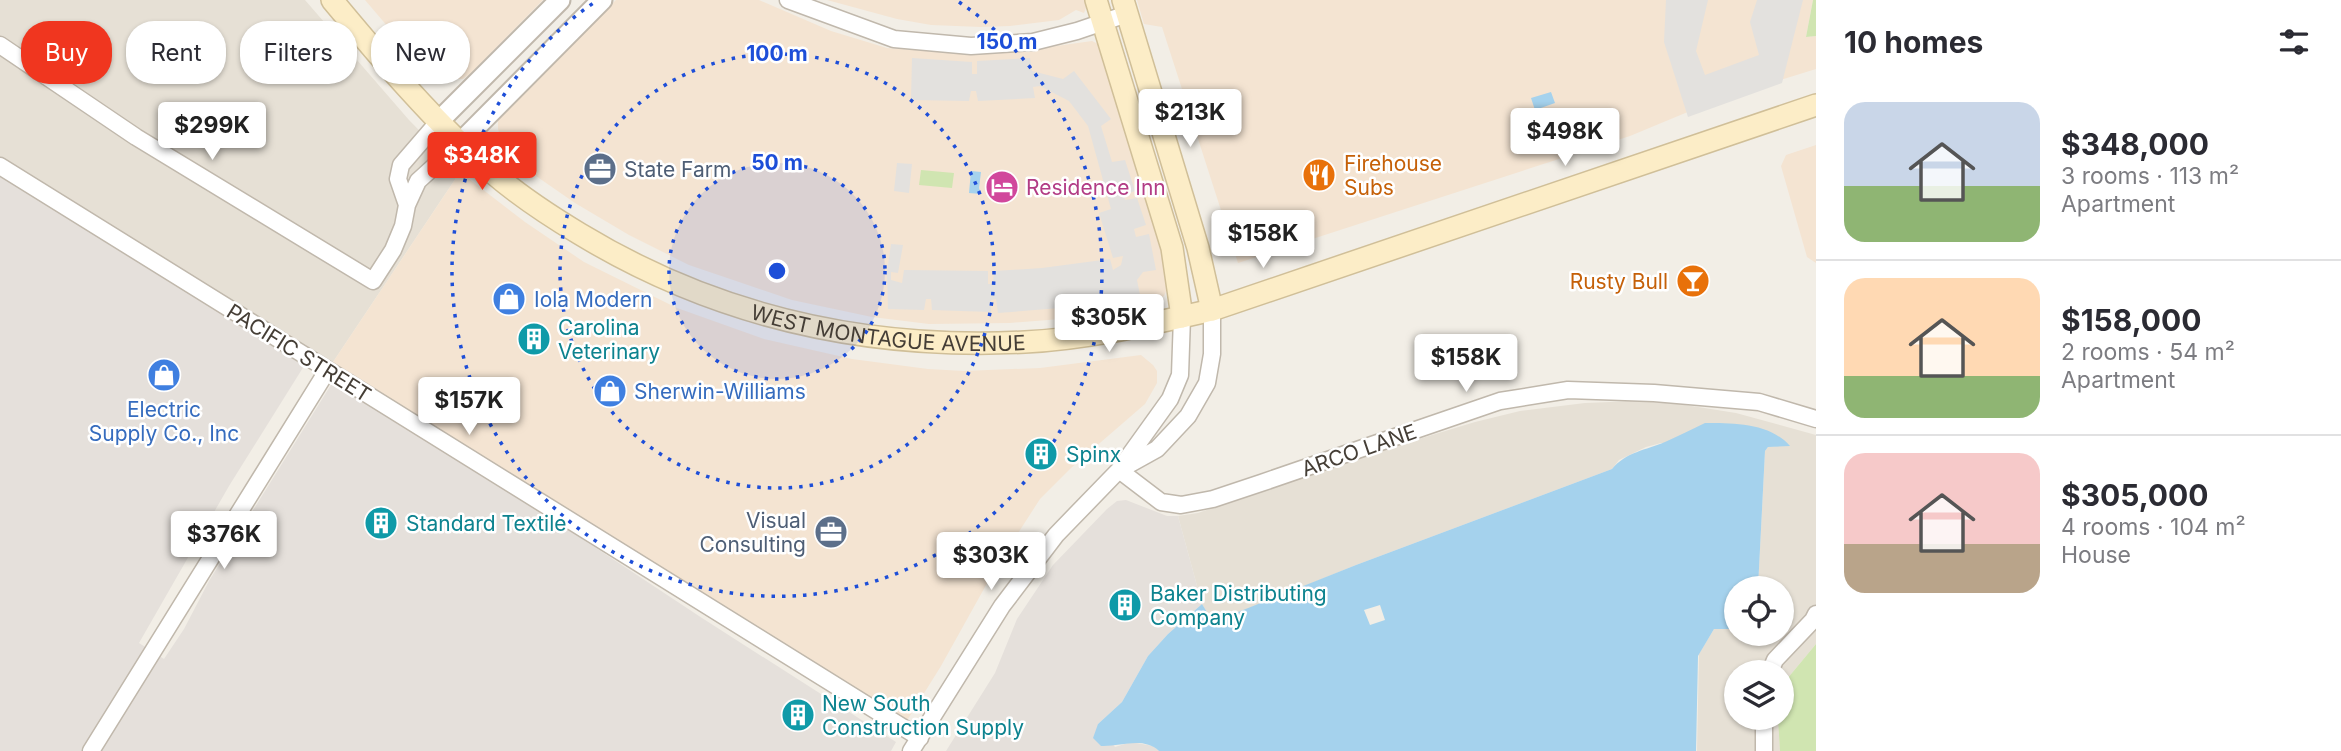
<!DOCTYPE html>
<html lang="en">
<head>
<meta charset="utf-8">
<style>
	body { margin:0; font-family:Inter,sans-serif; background:#f7f7f7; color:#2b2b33; height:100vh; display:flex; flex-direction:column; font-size:26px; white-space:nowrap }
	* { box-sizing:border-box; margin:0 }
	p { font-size:23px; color:#7c7c81 }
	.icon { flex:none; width:38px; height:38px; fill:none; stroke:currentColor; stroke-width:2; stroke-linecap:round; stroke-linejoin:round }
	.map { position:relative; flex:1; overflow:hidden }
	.panel { display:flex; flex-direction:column; background:#fff; width:525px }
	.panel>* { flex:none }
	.hud { position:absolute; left:21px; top:21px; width:665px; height:63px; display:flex; gap:14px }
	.tools { position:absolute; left:1724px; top:576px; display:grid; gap:14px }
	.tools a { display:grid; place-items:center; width:70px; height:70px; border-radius:50%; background:#fff; box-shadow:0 2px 5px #0004; font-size:35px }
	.price { position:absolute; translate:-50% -60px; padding:0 16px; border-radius:7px; background:#fff; color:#222; font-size:23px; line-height:46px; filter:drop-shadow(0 2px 4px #0008) }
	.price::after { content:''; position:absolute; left:50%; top:42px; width:21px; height:16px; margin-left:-10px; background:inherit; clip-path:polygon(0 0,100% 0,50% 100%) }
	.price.selected { background:#f0361f; color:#fff }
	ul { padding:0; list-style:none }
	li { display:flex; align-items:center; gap:21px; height:175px; padding:0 28px }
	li+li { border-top:2px solid #e1e1e2 }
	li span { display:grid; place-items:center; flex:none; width:196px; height:140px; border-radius:21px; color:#555 }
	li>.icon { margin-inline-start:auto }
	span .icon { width:84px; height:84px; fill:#fffc; stroke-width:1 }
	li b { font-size:30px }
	h2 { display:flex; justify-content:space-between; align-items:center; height:84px; padding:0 28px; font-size:30px }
	.tag { padding:0 24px; border-radius:28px; background:#fff; box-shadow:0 2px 5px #0004; font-size:24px; line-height:63px }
	.tag.selected { background:#f0361f; color:#fff }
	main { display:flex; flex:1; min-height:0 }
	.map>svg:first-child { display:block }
</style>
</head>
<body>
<main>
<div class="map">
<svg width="1816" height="751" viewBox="0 0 1816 751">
	<rect width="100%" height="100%" fill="#f2eee6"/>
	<path fill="#e6e0d5" d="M 0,0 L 305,0 L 409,120 L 460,172 L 327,371 L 0,166 Z
		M 1636,401 L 1679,404 L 1736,413 L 1816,435 L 1816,644 L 1782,685 L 1782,672 L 1736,672 L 1736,718 L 1779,718 L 1780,751 L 1697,751 L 1699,654 L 1714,629 L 1736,629 L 1736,634 L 1782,634 L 1782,588 L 1758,588 L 1765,451 L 1768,447 L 1789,445 L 1661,443 L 1646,447 L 1619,460 L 1612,469 L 1356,565 L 1213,623 L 1202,604 L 1178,516 L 1198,513 L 1353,459 L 1475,422 L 1520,411 L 1585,403 Z"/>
	<path fill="#f4e4d2" d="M 365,0 L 543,0 L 470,74 L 463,79 L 454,79 L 449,83 L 429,75 Z
		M 616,0 L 759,0 L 831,31 L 887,48 L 961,53 L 1028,50 L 1092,41 L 1098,44 L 1102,51 L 1165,255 L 1168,287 L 1164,296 L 1144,305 L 1061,319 L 1010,323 L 929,324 L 872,317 L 792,300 L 689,265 L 629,235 L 575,203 L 536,176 L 503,146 L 498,129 L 498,120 L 506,109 Z
		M 827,0 L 1086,0 L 1086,8 L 1084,13 L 1076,10 L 1059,20 L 1010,26 L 981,27 L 931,25 L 897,19 Z
		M 1137,0 L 1813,0 L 1806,37 L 1816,36 L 1816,69 L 1719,99 L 1630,136 L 1238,263 L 1162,27 L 1144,24 Z
		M 1816,145 L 1816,263 L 1807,257 L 1781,166 L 1786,155 Z
		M 460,172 L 525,222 L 584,262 L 677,308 L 764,339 L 852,359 L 928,369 L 964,371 L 1040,368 L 1141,355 L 1153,365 L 1157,371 L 1157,383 L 1145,404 L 1071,468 L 1040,499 L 995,569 L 941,666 L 903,727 L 327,371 Z"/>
	<path fill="#e5e0db" d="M 0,166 L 304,366 L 229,486 L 139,643 L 164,659 L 184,629 L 209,581 L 334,380 L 519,497 L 702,618 L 896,742 L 891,751 L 0,751 Z
		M 1126,500 L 1167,516 L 1178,516 L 1202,604 L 1168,634 L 1148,656 L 1122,702 L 1098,724 L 1115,747 L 1131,742 L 1153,746 L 1159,751 L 946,751 L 995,673 L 1017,619 L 1053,565 L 1107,509 L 1117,501 Z"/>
	<path fill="#d0e5b1" d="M 1813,0 L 1816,0 L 1816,36 L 1806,37 Z
		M 921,170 L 954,173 L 952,188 L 919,185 Z
		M 1816,644 L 1816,751 L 1780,751 L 1778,718 L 1782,718 L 1782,685 Z"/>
	<path fill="#e3e1de" d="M 1666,0 L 1708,0 L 1696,51 L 1705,75 L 1759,55 L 1750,22 L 1757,0 L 1803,0 L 1782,83 L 1688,117 L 1664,42 Z
		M 912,58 L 972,62 L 972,74 L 977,74 L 977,61 L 1030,58 L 1032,71 L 1063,79 L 1074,71 L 1111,119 L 1101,126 L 1112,162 L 1125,160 L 1135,191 L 1124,195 L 1125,200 L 1137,198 L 1146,225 L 1134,229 L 1136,237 L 1149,234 L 1156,270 L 1143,272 L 1137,280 L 1140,295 L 1060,308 L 998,313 L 996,299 L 991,300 L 991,312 L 932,310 L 931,299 L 926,299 L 924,310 L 888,309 L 887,272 L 891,244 L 903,245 L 898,273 L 891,272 L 891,280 L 902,283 L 904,270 L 988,271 L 988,284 L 993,284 L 994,271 L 1042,268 L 1110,259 L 1113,270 L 1121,265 L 1123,256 L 1113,258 L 1099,213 L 1111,209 L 1088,126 L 1069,101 L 1040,86 L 1033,87 L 1035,98 L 978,101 L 976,91 L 971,91 L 969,101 L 911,100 Z
		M 897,163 L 912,164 L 909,193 L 894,191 Z"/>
	<path fill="#a5d2ed" d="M 1551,92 L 1555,103 L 1535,110 L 1531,98 Z
		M 971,171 L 981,172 L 979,188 L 981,194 L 969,193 Z
		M 1705,423 C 1734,423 1770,423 1790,446 L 1768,447 L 1765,451 L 1758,588 L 1736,588 L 1736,629 L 1714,629 L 1698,656 L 1696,751 L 1159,751 C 1143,736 1120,747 1101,746 L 1093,738 L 1098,724 L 1122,702 L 1148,656 L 1168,634 L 1202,604 L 1213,622 L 1356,565 L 1612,469 C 1626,452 1646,450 1665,442 C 1679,436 1692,429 1705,423 Z"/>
	<path fill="#f2eee6" d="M 1380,605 L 1385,620 L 1370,625 L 1364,610 Z"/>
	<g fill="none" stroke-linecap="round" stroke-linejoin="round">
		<defs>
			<path id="minor" d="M 788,0 L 894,39 L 971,46 L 1033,42 L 1077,31 L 1127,14
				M 0,45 L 136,137 L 373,281 L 393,250 L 403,226 L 407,205 L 418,181 L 461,142
				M 0,166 L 920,738
				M 407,205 L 398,179 L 401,165 L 439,121
				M 1121,469 L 1157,449 L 1188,416 L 1207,383 L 1212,354 L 1212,310
				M 1119,470 L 1161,502 L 1181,505 L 1213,499 L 1261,483 L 1500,401 L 1568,390 L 1654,393 L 1759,402 L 1816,419
				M 1770,672 L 1775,660 L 1813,620 L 1816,614
				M 1764,718 L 1764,751
				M 91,751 L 327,371
				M 911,751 L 1002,606 L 1056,535 L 1119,470 L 1170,399 L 1180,375 L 1182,317"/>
			<path id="tertiary" d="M 439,121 L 560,0
				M 461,142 L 602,0"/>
			<g id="secondary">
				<path id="s1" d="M 332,0 C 382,60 434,122 494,174 C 521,197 550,216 580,234 C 717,317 866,350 1025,342 C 1088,339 1150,324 1212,310 L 1816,105"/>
				<path d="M 1096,0 L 1172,248 L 1182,317"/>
				<path d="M 1123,0 L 1198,248 L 1212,310"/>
			</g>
		</defs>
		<use href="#minor" stroke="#c0b8ac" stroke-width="19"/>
		<use href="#tertiary" stroke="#c0b8ac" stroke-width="23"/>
		<use href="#secondary" stroke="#d0bf98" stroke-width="24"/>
		<use href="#minor" stroke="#fff" stroke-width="16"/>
		<use href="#tertiary" stroke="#fff" stroke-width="19"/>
		<use href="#secondary" stroke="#fcedc7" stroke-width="21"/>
	</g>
	<circle cx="777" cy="271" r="108" fill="#1d4ed8" fill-opacity=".12"/>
	<g fill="none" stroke="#1d4ed8" stroke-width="3.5" stroke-dasharray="3.5 7">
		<circle cx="777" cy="271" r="108"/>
		<circle cx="777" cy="271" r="217"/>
		<path d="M959 2A325 325 0 1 1 595 2"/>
	</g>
	<defs>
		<symbol id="office-disc" viewBox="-11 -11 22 22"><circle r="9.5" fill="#5c6f8a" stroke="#fff"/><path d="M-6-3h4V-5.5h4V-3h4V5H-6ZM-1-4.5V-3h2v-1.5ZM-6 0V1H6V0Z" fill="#fff"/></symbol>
		<symbol id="restaurant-disc" viewBox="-11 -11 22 22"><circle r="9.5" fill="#e8710a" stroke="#fff"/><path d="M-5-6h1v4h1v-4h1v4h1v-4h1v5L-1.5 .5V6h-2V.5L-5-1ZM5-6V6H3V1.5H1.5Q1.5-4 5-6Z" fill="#fff"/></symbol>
		<symbol id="hotel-disc" viewBox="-11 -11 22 22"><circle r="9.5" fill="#d1479c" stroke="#fff"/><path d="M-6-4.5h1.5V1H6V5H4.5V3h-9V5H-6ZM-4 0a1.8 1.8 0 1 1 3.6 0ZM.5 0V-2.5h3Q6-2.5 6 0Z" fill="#fff"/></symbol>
		<symbol id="bar-disc" viewBox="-11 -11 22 22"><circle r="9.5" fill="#e8710a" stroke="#fff"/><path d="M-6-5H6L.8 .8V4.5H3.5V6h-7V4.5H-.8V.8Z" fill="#fff"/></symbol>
		<symbol id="shop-disc" viewBox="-11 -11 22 22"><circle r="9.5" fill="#3f7fe0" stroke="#fff"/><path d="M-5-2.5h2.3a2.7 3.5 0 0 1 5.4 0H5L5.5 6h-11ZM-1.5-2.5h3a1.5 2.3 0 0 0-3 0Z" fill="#fff"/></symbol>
		<symbol id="building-disc" viewBox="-11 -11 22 22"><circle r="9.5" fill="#0f9aa8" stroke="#fff"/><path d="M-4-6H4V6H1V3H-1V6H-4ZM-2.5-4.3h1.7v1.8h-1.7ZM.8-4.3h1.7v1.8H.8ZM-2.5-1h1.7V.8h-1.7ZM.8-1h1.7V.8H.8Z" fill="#fff"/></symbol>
	</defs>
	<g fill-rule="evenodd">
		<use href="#office-disc" x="581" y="150" width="38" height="38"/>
		<use href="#restaurant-disc" x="1300" y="156" width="38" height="38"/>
		<use href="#hotel-disc" x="983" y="168" width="38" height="38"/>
		<use href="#bar-disc" x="1674" y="262" width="38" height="38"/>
		<use href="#shop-disc" x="490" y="280" width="38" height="38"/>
		<use href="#building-disc" x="515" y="320" width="38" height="38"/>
		<use href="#shop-disc" x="145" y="356" width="38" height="38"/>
		<use href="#shop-disc" x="591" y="372" width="38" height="38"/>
		<use href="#building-disc" x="1022" y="435" width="38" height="38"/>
		<use href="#building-disc" x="362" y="504" width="38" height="38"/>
		<use href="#office-disc" x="812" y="513" width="38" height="38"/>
		<use href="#building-disc" x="1106" y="586" width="38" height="38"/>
		<use href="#building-disc" x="779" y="696" width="38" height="38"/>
	</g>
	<g text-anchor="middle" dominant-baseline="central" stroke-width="5" stroke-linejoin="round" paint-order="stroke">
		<g font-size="21" fill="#c56008" stroke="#fff" text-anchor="start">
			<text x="1344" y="163">Firehouse<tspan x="1344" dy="24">Subs</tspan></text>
			<text x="1668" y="281" text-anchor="end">Rusty Bull</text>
		</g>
		<g font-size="21" fill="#4e5e75" stroke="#fff" text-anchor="start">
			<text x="624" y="169">State Farm</text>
			<text x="806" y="520" text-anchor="end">Visual<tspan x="806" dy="24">Consulting</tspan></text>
		</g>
		<g font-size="21" fill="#b23c85" stroke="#fff" text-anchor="start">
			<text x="1026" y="187">Residence Inn</text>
		</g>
		<g font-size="21" fill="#366cbe" stroke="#fff" text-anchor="start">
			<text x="534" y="299">Iola Modern</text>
			<text x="634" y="391">Sherwin-Williams</text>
			<text x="164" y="409" text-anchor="middle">Electric<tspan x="164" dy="24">Supply Co., Inc</tspan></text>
		</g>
		<g font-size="21" fill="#453e36" stroke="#fff">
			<text stroke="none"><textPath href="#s1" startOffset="670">WEST MONTAGUE AVENUE</textPath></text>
			<text transform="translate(299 353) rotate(32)">PACIFIC STREET</text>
			<text transform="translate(1359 450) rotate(-19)">ARCO LANE</text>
		</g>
		<g font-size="21" fill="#0d838f" stroke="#fff" text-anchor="start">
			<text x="558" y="327">Carolina<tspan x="558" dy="24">Veterinary</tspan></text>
			<text x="1066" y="454">Spinx</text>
			<text x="406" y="523">Standard Textile</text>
			<text x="1150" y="593">Baker Distributing<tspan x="1150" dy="24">Company</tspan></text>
			<text x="822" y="703">New South<tspan x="822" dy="24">Construction Supply</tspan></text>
		</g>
	</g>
	<circle cx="777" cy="271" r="10" fill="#1d4ed8" stroke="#fff" stroke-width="3.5"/>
	<g font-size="21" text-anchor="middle" font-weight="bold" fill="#1d4ed8" stroke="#fff" stroke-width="5" stroke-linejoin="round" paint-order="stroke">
		<text x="1007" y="49">150 m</text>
		<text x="777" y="61">100 m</text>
		<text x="777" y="170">50 m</text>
	</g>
</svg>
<div class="tools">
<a><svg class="icon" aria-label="locate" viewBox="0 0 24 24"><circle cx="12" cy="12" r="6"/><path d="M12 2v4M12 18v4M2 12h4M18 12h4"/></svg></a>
<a><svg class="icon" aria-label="layers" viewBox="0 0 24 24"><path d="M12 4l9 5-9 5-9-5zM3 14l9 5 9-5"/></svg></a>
</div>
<b class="price" style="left:1190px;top:149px">$213K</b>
<b class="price" style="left:212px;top:162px">$299K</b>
<b class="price" style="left:1565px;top:168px">$498K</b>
<b class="price selected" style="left:482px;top:192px">$348K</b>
<b class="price" style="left:1263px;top:270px">$158K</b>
<b class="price" style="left:1109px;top:354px">$305K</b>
<b class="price" style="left:1466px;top:394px">$158K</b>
<b class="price" style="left:469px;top:437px">$157K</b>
<b class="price" style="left:224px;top:571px">$376K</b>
<b class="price" style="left:991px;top:592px">$303K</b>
<div class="hud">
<a class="tag selected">Buy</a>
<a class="tag">Rent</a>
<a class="tag">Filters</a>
<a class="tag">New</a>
</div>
</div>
<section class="panel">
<h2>10 homes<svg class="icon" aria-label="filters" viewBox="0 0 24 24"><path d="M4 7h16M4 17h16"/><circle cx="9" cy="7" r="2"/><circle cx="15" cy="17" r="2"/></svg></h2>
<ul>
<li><span style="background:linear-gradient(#c9d6e8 60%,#8fb573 0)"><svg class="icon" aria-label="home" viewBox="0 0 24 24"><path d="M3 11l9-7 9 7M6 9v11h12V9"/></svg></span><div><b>$348,000</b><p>3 rooms · 113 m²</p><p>Apartment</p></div></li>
<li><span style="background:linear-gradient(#ffd9b3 70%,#8fb573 0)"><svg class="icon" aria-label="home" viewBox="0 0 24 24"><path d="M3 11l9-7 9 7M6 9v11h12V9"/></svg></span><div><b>$158,000</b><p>2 rooms · 54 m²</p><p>Apartment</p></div></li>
<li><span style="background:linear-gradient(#f6c9c9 65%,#b9a48a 0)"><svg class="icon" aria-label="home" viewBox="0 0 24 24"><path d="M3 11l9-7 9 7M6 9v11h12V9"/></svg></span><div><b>$305,000</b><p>4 rooms · 104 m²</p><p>House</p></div></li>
</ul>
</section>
</main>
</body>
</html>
